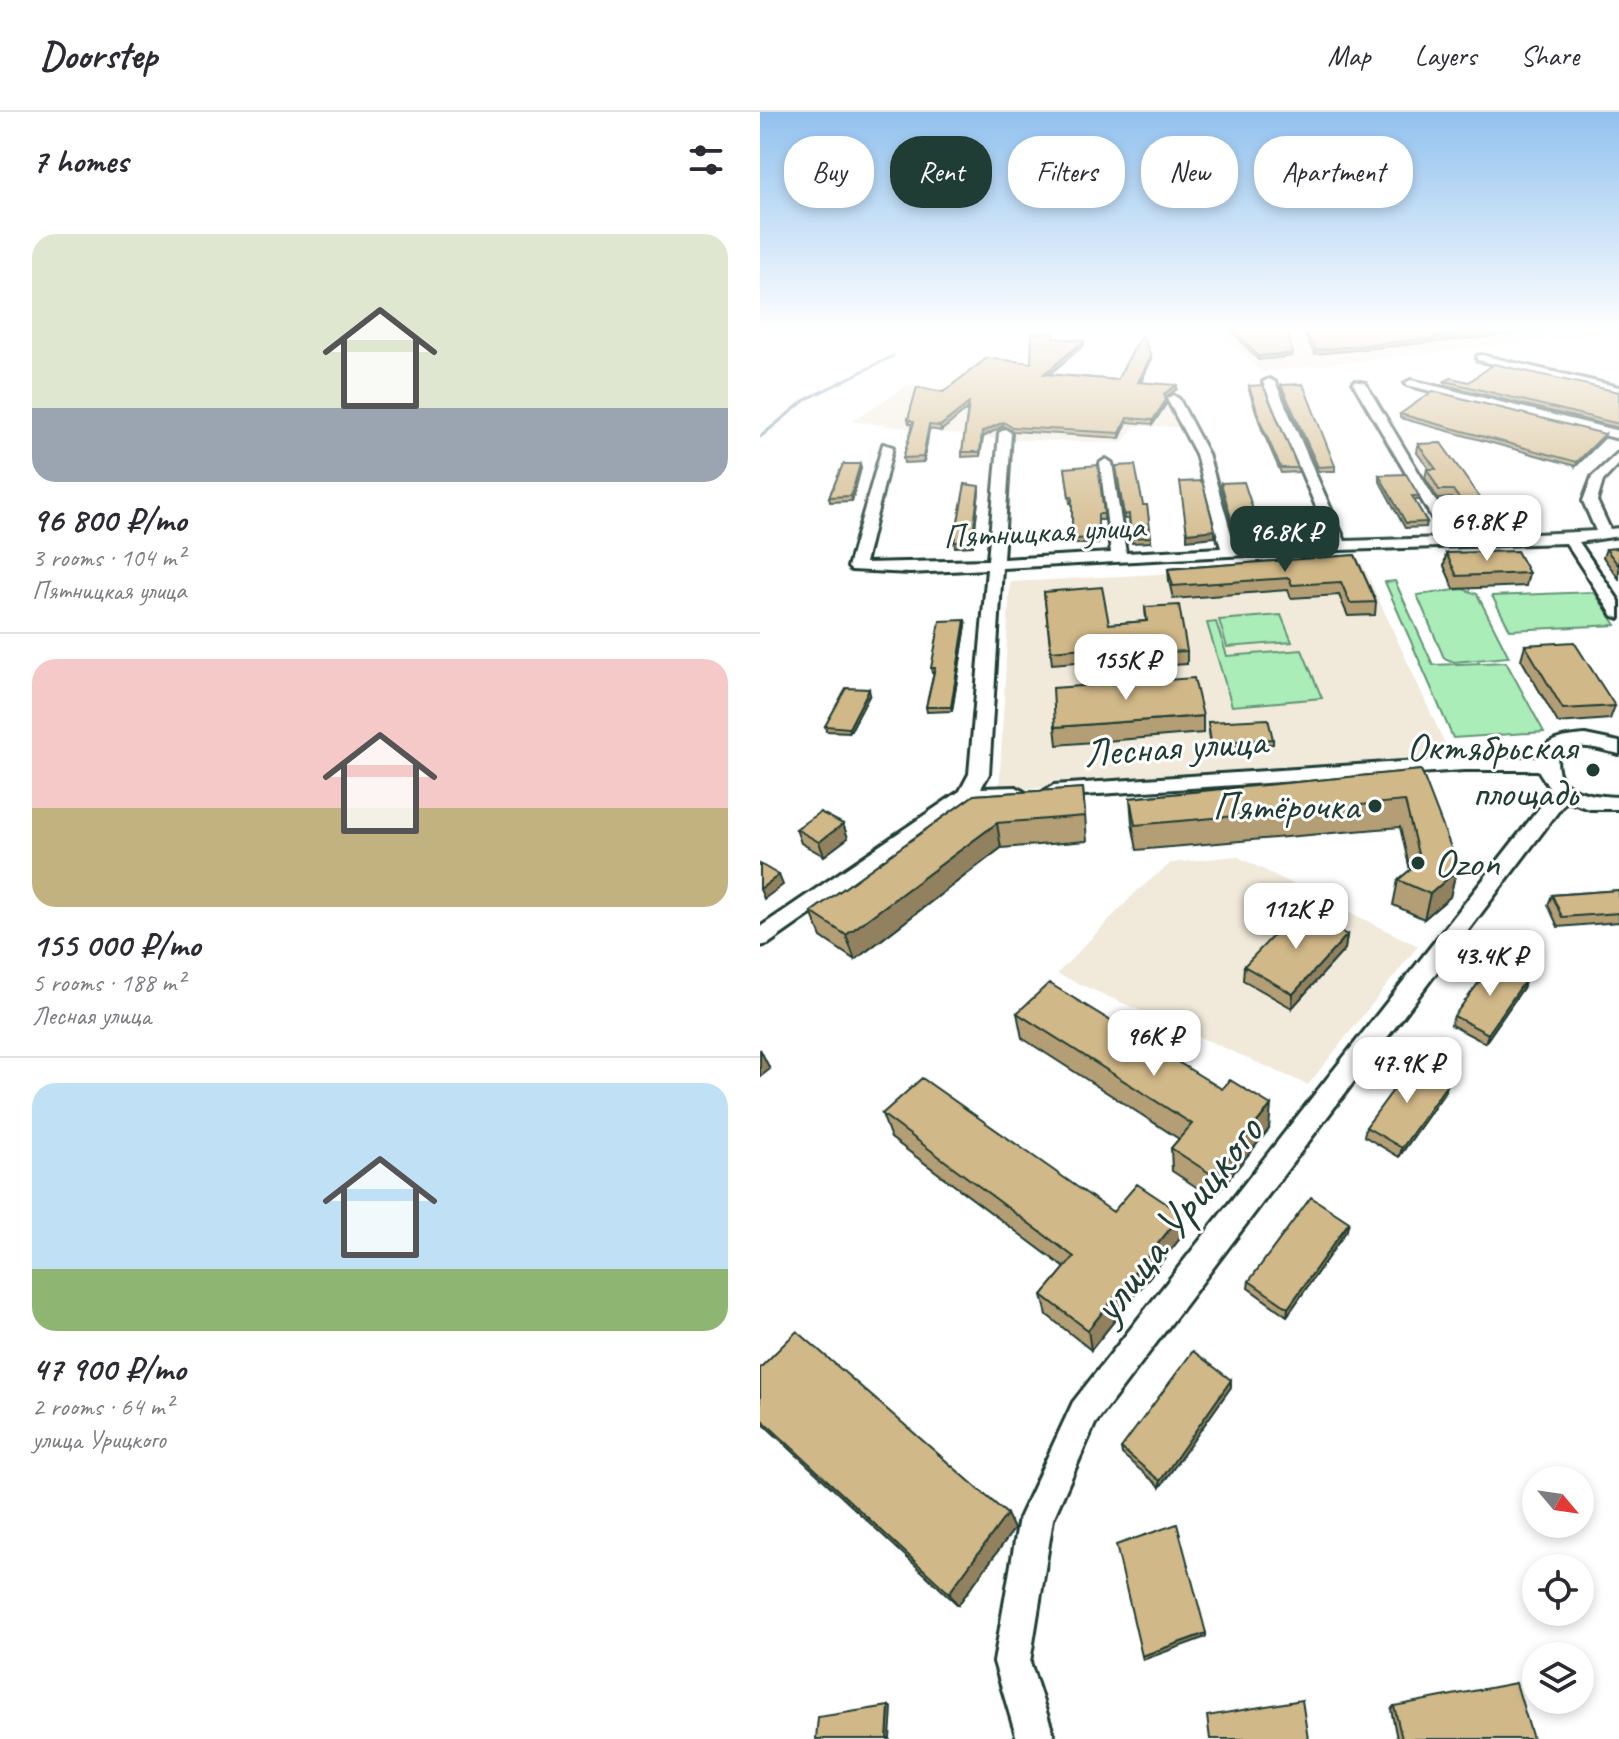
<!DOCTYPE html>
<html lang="en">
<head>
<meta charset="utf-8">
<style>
	body { margin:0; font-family:Caveat,sans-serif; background:#f7f7f7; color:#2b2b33; height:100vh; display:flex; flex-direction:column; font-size:30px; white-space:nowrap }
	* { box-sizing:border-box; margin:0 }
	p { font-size:26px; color:#7c7c81 }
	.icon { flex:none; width:44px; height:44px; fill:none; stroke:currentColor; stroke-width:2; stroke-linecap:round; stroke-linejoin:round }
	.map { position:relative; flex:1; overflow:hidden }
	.drawer { display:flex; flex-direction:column; background:#fff; width:760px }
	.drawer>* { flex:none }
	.hud { position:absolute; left:24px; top:24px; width:714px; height:72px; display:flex; gap:16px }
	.needle { width:52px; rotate:119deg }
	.buttons { position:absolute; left:762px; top:1354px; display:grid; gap:16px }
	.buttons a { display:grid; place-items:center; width:72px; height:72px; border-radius:50%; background:#fff; box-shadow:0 4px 12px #0003; font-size:40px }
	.price { position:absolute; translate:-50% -68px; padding:0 18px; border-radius:16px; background:#fff; color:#222; font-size:26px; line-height:52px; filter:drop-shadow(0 2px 4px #0008) }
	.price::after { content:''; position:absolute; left:50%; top:48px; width:24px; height:18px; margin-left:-12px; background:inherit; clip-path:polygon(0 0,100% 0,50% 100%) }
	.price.on { background:#1f3d34; color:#fff }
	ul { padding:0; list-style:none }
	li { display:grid; align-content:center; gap:16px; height:424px; padding:0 32px }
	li+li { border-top:2px solid #e1e1e2 }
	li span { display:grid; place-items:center; height:248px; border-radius:24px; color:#555 }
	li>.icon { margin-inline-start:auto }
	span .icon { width:144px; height:144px; fill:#fffc; stroke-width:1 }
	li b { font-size:34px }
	h2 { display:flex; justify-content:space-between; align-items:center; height:96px; padding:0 32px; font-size:34px }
	.chip { padding:0 28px; border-radius:32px; background:#fff; box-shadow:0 4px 12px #0003; font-size:28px; line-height:72px }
	.chip.on { background:#1f3d34; color:#fff }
	header { display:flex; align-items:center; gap:48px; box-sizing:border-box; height:112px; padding:0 40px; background:#fff; border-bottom:2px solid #e1e1e2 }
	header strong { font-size:38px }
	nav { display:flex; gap:44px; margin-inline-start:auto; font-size:28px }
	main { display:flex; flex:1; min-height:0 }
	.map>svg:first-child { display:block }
</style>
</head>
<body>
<header>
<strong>Doorstep</strong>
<nav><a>Map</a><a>Layers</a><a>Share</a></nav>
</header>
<main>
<section class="drawer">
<h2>7 homes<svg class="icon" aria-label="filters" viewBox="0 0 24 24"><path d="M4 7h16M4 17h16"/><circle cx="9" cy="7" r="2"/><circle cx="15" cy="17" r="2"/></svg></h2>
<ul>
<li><span style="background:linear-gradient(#dfe7d0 70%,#9aa5b1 0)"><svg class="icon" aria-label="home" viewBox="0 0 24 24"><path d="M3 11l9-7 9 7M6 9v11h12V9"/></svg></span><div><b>96 800 ₽/mo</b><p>3 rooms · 104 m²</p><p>Пятницкая улица</p></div></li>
<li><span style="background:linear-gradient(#f6c9c9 60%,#c2b280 0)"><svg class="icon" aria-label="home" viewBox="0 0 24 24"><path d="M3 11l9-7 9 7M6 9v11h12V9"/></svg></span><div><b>155 000 ₽/mo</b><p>5 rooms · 188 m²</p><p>Лесная улица</p></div></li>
<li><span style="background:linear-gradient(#bfe0f5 75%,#8fb573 0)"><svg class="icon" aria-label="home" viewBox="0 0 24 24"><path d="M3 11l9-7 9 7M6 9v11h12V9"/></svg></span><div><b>47 900 ₽/mo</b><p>2 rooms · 64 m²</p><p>улица Урицкого</p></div></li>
</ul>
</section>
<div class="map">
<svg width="859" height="1627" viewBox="0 0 859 1627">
	<rect width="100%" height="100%" fill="#fff"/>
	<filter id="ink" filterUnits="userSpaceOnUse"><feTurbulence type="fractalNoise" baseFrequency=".0125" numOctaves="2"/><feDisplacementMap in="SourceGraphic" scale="16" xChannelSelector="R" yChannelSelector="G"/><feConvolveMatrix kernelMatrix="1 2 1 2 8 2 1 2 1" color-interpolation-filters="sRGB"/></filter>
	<g filter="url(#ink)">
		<path fill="#f1eadb" d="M 455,216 L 836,216 L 843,221 L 502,260 Z
			M 148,273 L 251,285 L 409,276 L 410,291 L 420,315 L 374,314 L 362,331 L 234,327 L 92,309 Z
			M 602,451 L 691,645 L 239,679 L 250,470 Z
			M 476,744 L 658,834 L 548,973 L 297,862 L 377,779 L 411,751 Z"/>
		<path fill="#aaedb8" stroke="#649576" stroke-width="2" d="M 635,469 L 673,553 L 746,550 L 784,620 L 693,626 L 625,470 Z
			M 703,477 L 717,482 L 749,545 L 694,550 L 684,546 L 657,483 Z
			M 834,480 L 856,513 L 750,518 L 732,484 Z
			M 521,503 L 532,530 L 467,535 L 459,508 Z
			M 456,510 L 467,544 L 542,538 L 562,586 L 472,594 L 447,511 Z"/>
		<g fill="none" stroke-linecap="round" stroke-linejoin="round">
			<path stroke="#7598aa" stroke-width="3" d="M 0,325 L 45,288 L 133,244"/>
			<defs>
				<path id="minor" d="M 721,243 L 859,275 L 859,281 L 717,248 L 717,244 Z
					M 509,267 L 515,270 L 585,429 L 684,426 L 593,271 L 595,269 L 605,271 L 698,426 L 836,419 L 823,389 L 832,365 L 859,340 L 859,352 L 843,369 L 837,389 L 850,417 L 859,416 L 859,424 L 819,430 L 859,489 L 859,506 L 853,504 L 806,431 L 580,438 L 242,456 L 229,662 L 221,676 L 256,675 L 266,681 L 256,687 L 212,689 L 8,832 L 0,834 L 0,815 L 200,679 L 209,662 L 227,457 L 150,461 L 91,458 L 88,455 L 123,332 L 133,335 L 105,451 L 228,448 L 239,321 L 245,317 L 251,321 L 243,447 L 351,441 L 340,351 L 346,347 L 352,351 L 366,441 L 461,436 L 436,342 L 407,287 L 413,283 L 419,287 L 448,342 L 475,435 L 571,430 L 503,270 Z
					M 651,268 L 859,319 L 859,327 L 647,273 L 645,271 Z
					M 825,623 L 859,630 L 859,642 C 838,637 817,628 798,643 C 791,680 832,684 859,685 L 859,697 L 830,697 L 806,689 L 335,1312 L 293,1407 L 270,1550 L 295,1627 L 257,1627 L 234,1550 L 259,1406 L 313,1290 L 792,680 L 778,658 L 704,658 L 294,685 L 284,679 L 294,673 L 704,646 L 779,646 C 785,625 806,625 825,623 Z"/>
			</defs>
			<use href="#minor" stroke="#1f3d34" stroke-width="6"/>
			<use href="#minor" fill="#fff" fill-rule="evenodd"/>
		</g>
		<path fill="#b49e75" stroke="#1f3d34" stroke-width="2" d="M 469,216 L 525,216 L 533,241 L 532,244 L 498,248 Z
			M 541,216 L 804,216 L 555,242 Z
			M 295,226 L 324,229 L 324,233 L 289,262 L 357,268 L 391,244 L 391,248 L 381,270 L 417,277 L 405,285 L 406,292 L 393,312 L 367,310 L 360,326 L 253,319 L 243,314 L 223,325 L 220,344 L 202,345 L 202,340 L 208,296 L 181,319 L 169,317 L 164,350 L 144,351 L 143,346 L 153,313 L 149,311 L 148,307 L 183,280 L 271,251 Z
			M 685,269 L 859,280 L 859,316 L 685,273 Z
			M 521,273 L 575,354 L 575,359 L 558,359 L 521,277 Z
			M 489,274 L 538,356 L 538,360 L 521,361 L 502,318 L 489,278 Z
			M 640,302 L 844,326 L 816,354 L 640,306 Z
			M 658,332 L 732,403 L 730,412 L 711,413 L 692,386 L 678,387 L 665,366 L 667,357 L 669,357 L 657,341 Z
			M 100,352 L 101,356 L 92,389 L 70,390 L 69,385 Z
			M 356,354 L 383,393 L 387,393 L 391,430 L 372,431 L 369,407 L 364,407 Z
			M 305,356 L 344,402 L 344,408 L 338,408 L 338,432 L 313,432 L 312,390 L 310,391 Z
			M 619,363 L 659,384 L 658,388 L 654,388 L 667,410 L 666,415 L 645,416 L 619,368 Z
			M 461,371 L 500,419 L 499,423 L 475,424 L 461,375 Z
			M 219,379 L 213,434 L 195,435 L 194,430 Z
			M 859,436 L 859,467 L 843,445 L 846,437 Z
			M 686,441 L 769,461 L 766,474 L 694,477 L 684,454 Z
			M 595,443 L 616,490 L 615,503 L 588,504 L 579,483 L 531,486 L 528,478 L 413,487 L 409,469 L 408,457 Z
			M 284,480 L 349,512 L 386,509 L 385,495 L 427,539 L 427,552 L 381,555 L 380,545 L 292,552 Z
			M 206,513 L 192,599 L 167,600 L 166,595 L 174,561 L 172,561 L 171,556 Z
			M 765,533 L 855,594 L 850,607 L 798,611 L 761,547 Z
			M 110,582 L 90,620 L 66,619 L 65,614 Z
			M 443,604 L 443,621 L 297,633 L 295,615 Z
			M 448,610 L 513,627 L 513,632 L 451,636 Z
			M 661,658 L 696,759 L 690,785 L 664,807 L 633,793 L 638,768 L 650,758 L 640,715 L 377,738 L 372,711 L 370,686 Z
			M 323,676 L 327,729 L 241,736 L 95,848 L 61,825 L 51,800 L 214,683 Z
			M 83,712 L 88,726 L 64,744 L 41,731 L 36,717 Z
			M 859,778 L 859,810 L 798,815 L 788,793 L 792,783 Z
			M 587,823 L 585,837 L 532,896 L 483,868 L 484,854 Z
			M 763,876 L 725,931 L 691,913 L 694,904 Z
			M 257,901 L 509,1017 L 453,1086 L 412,1059 L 411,1036 L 419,1027 L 262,926 Z
			M 685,980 L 639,1045 L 604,1024 L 606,1015 Z
			M 122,1002 L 353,1100 L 422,1124 L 331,1238 L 287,1203 L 282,1183 L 305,1156 L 131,1026 Z
			M 587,1118 L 527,1204 L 488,1176 L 489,1169 Z
			M 0,1256 L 254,1417 L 198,1493 L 0,1309 Z
			M 471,1275 L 400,1375 L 362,1342 L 361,1336 Z
			M 634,1594 L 773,1627 L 637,1627 L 631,1597 Z"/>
		<path fill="#92815f" stroke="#1f3d34" stroke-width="2" d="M 772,216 L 804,217 L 555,242 L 556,238 Z
			M 324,229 L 324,233 L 285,266 L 284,262 Z
			M 533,241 L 532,244 L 498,248 L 498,244 Z
			M 391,244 L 391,248 L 379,274 L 378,270 Z
			M 417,273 L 417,277 L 404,286 L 404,282 Z
			M 406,288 L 406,292 L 393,312 L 393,308 Z
			M 209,291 L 210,295 L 181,319 L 180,314 Z
			M 367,306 L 367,310 L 360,326 L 360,321 Z
			M 243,310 L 243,314 L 223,325 L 220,344 L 220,340 L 222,320 Z
			M 169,313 L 169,317 L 164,350 L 163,345 Z
			M 845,322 L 844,326 L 816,354 L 817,350 Z
			M 100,352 L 101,356 L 92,389 L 91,384 Z
			M 219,374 L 219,379 L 213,434 L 212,430 Z
			M 455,418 L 455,425 L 427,428 L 427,421 Z
			M 205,508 L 206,513 L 192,599 L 191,595 Z
			M 109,577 L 110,582 L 90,620 L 89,616 Z
			M 237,711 L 241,736 L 95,848 L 86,823 Z
			M 83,712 L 88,726 L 64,744 L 59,730 Z
			M 696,759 L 690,785 L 664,807 L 670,782 Z
			M 19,763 L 23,773 L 4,787 L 0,777 Z
			M 587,823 L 585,837 L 532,896 L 533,882 Z
			M 766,867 L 763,876 L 725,931 L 728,922 Z
			M 0,937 L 10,957 L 0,965 Z
			M 688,971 L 685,980 L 639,1045 L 642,1036 Z
			M 511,993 L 509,1017 L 453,1086 L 454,1064 Z
			M 422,1102 L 422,1124 L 331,1238 L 328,1218 Z
			M 589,1110 L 587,1118 L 527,1204 L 528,1196 Z
			M 471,1268 L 471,1275 L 400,1375 L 400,1369 Z
			M 247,1402 L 254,1417 L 198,1493 L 189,1481 Z
			M 446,1521 L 446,1525 L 383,1548 L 382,1544 Z
			M 129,1594 L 132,1596 L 130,1627 L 127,1627 Z"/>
		<path fill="#d1b888" stroke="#1f3d34" stroke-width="2" d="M 472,216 L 525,216 L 533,241 L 498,244 Z
			M 543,216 L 772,216 L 556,238 Z
			M 294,220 L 294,226 L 324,229 L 284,262 L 357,268 L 382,222 L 391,244 L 378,270 L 417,273 L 404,282 L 406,288 L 393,308 L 367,306 L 360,321 L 252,315 L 243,310 L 222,320 L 220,340 L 202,340 L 209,291 L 180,314 L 169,313 L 163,345 L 143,346 L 154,310 L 148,307 L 157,275 L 183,280 L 227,246 L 271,251 L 272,221 Z
			M 734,252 L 859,280 L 859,312 L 685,269 L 691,266 L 709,270 Z
			M 543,272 L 575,354 L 558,355 L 521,273 Z
			M 503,273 L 538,356 L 521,356 L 502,314 L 489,274 Z
			M 673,279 L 845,322 L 817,350 L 640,302 Z
			M 681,331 L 732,403 L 712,405 L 693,378 L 679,378 L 667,357 L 676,357 L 658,332 Z
			M 83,352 L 100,352 L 91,384 L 69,385 Z
			M 338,353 L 344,402 L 338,402 L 338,426 L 312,427 L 312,385 L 309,385 L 305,356 Z
			M 375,353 L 383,393 L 387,393 L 391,425 L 371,426 L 369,402 L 364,403 L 356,354 Z
			M 646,362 L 659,384 L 652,384 L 667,410 L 646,411 L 619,363 Z
			M 442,369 L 455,418 L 427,421 L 420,370 Z
			M 484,370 L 500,419 L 475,420 L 461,371 Z
			M 205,372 L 219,374 L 212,430 L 194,430 Z
			M 859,436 L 859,454 L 846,437 Z
			M 757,439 L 769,461 L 697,464 L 686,441 Z
			M 595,443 L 616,490 L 590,491 L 581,470 L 532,473 L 529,466 L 413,474 L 408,457 Z
			M 342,475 L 349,512 L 387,509 L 385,495 L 419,493 L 427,539 L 381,541 L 380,531 L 291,539 L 284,480 Z
			M 205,508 L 191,595 L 166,595 L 175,556 L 171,556 L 180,509 Z
			M 814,530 L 855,594 L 803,597 L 765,533 Z
			M 434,566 L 443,604 L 295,615 L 293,576 Z
			M 86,576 L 109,577 L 89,616 L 65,614 Z
			M 508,607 L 513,627 L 451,631 L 448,610 Z
			M 661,658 L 695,746 L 696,759 L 670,782 L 638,768 L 660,750 L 645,689 L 375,713 L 370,686 Z
			M 323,676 L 325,704 L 237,711 L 86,823 L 51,800 L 214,683 Z
			M 60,700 L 83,712 L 59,730 L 36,717 Z
			M 0,752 L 19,763 L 0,777 Z
			M 859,778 L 859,801 L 802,805 L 792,783 Z
			M 539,797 L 587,823 L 533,882 L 484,854 Z
			M 734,850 L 766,867 L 728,922 L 694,904 Z
			M 289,871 L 462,977 L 470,968 L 511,993 L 454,1064 L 411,1036 L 432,1012 L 257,901 Z
			M 653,951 L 688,971 L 642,1036 L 606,1015 Z
			M 162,966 L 353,1100 L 377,1072 L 422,1102 L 328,1218 L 282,1183 L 314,1145 L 122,1002 Z
			M 551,1085 L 589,1110 L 528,1196 L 489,1169 Z
			M 37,1219 L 247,1402 L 189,1481 L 0,1306 L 0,1256 Z
			M 433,1239 L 471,1268 L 400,1369 L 361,1336 Z
			M 417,1412 L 446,1521 L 382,1544 L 356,1433 Z
			M 756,1571 L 773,1627 L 642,1627 L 634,1594 Z
			M 542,1588 L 548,1627 L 450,1627 L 447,1604 Z
			M 129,1594 L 127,1627 L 56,1627 L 58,1605 Z"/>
	</g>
	<linearGradient id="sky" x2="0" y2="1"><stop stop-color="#91c1ee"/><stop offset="0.49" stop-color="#fff"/><stop offset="1" stop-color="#fff" stop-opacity="0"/></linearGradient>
	<rect width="859" height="444" fill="url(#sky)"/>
	<g fill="#1f3d34" stroke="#fff" stroke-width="3">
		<circle cx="833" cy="658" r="8"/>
		<circle cx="615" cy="694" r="8"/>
		<circle cx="658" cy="751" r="8"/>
	</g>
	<g text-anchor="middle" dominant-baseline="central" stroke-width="6" stroke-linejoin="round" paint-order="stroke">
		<g font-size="34" fill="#1f3d34" stroke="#fff">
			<text transform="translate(284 419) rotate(-3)">Пятницкая улица</text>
		</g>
		<g font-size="40" fill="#1f3d34" stroke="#fff">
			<text transform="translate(415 635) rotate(-4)">Лесная улица</text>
		</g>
		<g font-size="40" fill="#1f3d34" stroke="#fff" text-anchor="end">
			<text x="817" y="635">Октябрьская<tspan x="817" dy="46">площадь</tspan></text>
			<text x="599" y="694">Пятёрочка</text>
			<text x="674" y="751" text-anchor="start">Ozon</text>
		</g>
		<g font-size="48" fill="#1f3d34" stroke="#fff">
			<text transform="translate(416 1107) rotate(-52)">улица Урицкого</text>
		</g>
	</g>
</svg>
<div class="buttons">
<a><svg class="needle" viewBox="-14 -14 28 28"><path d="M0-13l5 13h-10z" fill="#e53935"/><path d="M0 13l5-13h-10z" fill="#7c7c81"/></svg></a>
<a><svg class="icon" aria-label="locate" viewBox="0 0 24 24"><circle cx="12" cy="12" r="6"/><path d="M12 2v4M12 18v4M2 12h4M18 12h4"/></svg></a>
<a><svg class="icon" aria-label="layers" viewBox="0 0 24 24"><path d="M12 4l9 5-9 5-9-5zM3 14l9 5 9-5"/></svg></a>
</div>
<b class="price" style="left:727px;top:451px">69.8K ₽</b>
<b class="price on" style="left:525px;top:462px">96.8K ₽</b>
<b class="price" style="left:366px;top:590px">155K ₽</b>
<b class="price" style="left:536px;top:839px">112K ₽</b>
<b class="price" style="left:730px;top:886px">43.4K ₽</b>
<b class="price" style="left:394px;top:966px">96K ₽</b>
<b class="price" style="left:647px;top:993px">47.9K ₽</b>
<div class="hud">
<a class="chip">Buy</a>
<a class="chip on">Rent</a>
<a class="chip">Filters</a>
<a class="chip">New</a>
<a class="chip">Apartment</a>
</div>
</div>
</main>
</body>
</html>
